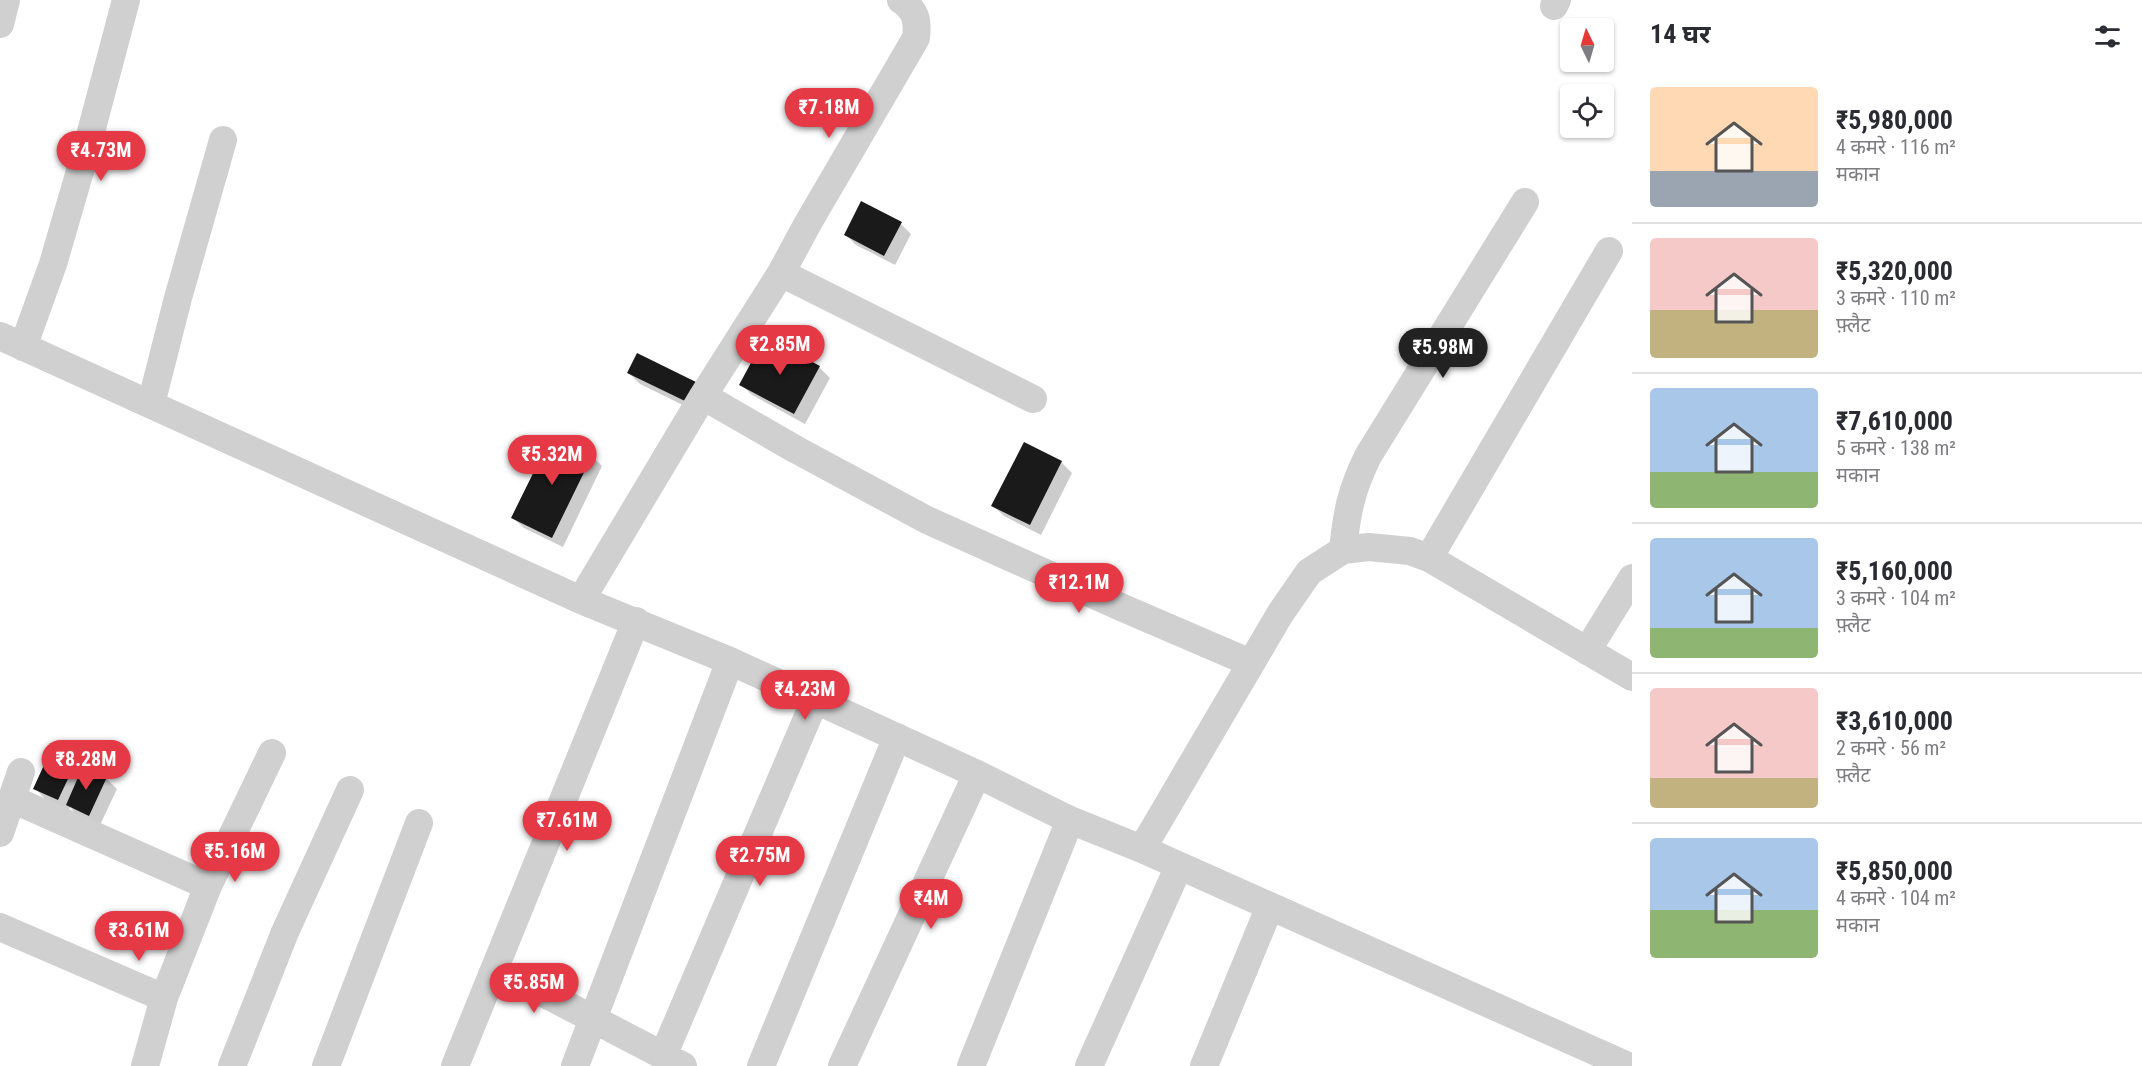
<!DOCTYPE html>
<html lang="hi">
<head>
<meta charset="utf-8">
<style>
	body { margin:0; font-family:"Roboto Condensed","Noto Sans Devanagari",sans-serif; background:#f2f2f3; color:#2b2b33; height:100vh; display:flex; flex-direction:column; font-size:22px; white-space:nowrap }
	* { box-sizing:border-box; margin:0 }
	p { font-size:20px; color:#7c7c81 }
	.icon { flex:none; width:33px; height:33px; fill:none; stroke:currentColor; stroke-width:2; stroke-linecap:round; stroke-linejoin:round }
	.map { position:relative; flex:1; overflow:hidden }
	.side { display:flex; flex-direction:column; background:#fff; width:510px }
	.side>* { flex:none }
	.needle { width:39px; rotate:355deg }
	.controls { position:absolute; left:1560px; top:18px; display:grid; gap:12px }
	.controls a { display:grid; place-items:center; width:54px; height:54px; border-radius:6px; background:#fff; box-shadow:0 2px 4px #0004; font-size:30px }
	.price { position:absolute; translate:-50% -51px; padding:0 14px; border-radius:21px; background:#e63946; color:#fff; font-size:20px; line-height:39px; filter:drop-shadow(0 2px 3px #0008) }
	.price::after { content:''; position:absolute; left:50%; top:36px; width:18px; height:14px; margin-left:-9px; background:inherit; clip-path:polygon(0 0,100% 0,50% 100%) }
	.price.on { background:#222; color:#fff }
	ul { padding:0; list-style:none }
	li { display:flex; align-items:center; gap:18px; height:150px; padding:0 18px }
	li+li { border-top:2px solid #e1e1e2 }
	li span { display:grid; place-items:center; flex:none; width:168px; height:120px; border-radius:6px; color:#555 }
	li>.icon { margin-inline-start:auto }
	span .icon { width:72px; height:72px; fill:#fffc; stroke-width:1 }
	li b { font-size:26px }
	h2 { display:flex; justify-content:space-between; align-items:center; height:72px; padding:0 18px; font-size:26px }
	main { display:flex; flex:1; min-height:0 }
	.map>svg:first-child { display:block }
</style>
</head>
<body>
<main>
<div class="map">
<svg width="1632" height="1066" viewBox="0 0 1632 1066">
	<rect width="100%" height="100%" fill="#fff"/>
	<path fill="#0003" d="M 901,224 L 911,234 L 895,265 L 856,245 L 845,234 Z
		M 638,355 L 697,412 L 640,384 L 629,373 Z
		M 819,367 L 830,378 L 805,424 L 752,395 L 741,384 Z
		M 592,456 L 602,466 L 563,547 L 524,528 L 513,518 Z
		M 1061,462 L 1072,473 L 1041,535 L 1004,516 L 993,506 Z
		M 74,765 L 82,773 L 106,778 L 117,789 L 100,825 L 78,816 L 70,807 L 69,810 L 45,799 L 35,788 Z"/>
	<path fill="#1a1a1a" d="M 861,201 L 902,222 L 884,256 L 844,235 Z
		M 765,337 L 820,366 L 794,414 L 739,385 Z
		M 637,353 L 696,382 L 687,402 L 627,373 Z
		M 552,435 L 593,454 L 552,538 L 511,518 Z
		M 1024,442 L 1062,461 L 1030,525 L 991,506 Z
		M 50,752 L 75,764 L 58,800 L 33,789 Z
		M 83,766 L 107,777 L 89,816 L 66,805 Z"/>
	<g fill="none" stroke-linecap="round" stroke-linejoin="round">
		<path stroke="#d0d0d0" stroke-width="28" d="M 1554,6 L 1557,0
			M 0,24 L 6,0
			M 781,273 L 1033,399
			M 0,336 L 581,600 L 730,661 L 977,774 L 1070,820 L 1142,849 L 1628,1066
			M 23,347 L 53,264 L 87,147 L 126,0
			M 703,396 L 795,449 L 927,520 L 1123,608 L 1251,663
			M 151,404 L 178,298 L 223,140
			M 1343,550 C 1347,511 1351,491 1368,456 L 1525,202
			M 1429,558 L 1609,251
			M 581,600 L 703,396 L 781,273 L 808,223 L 916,38 C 918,20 916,11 901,0
			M 1587,651 L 1632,578
			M 12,799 L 208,886
			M 0,833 L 21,772
			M 1142,849 L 1280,614 L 1309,572 L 1343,550 L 1369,547 L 1410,551 L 1429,558 L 1632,677
			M 0,927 L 164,998 L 145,1066
			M 495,971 L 549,996 L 683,1066
			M 164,998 L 208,886 L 272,753
			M 663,1056 L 815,700
			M 232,1066 L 285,932 L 350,790
			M 326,1066 L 419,823
			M 455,1066 L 636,621
			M 575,1066 L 730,661
			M 761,1066 L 897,737
			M 842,1066 L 977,774
			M 971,1066 L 1070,820
			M 1089,1066 L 1179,866
			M 1204,1066 L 1270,906"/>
	</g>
</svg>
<div class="controls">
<a><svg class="needle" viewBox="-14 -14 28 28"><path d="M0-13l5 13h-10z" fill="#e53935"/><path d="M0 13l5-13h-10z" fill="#7c7c81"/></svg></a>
<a><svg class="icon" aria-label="locate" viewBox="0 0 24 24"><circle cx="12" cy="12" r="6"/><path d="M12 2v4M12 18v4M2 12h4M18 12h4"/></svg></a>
</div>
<b class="price" style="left:829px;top:139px">₹7.18M</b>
<b class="price" style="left:101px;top:182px">₹4.73M</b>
<b class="price" style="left:780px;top:376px">₹2.85M</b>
<b class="price on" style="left:1443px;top:379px">₹5.98M</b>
<b class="price" style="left:552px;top:486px">₹5.32M</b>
<b class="price" style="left:1079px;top:614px">₹12.1M</b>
<b class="price" style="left:805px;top:721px">₹4.23M</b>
<b class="price" style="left:86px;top:791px">₹8.28M</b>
<b class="price" style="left:567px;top:852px">₹7.61M</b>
<b class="price" style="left:235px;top:883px">₹5.16M</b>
<b class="price" style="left:760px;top:887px">₹2.75M</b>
<b class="price" style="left:931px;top:930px">₹4M</b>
<b class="price" style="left:139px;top:962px">₹3.61M</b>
<b class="price" style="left:534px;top:1014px">₹5.85M</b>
</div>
<section class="side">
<h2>14 घर<svg class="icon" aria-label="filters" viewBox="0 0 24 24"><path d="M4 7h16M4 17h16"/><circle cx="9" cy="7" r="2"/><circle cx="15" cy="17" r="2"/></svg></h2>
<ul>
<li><span style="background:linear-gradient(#ffd9b3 70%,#9aa5b1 0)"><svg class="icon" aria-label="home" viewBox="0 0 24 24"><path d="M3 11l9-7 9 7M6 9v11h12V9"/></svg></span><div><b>₹5,980,000</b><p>4 कमरे · 116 m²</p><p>मकान</p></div></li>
<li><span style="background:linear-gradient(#f6c9c9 60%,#c2b280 0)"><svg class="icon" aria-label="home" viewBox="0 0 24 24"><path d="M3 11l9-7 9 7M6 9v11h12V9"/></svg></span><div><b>₹5,320,000</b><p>3 कमरे · 110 m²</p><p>फ़्लैट</p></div></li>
<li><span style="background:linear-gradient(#a9c7e8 70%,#8fb573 0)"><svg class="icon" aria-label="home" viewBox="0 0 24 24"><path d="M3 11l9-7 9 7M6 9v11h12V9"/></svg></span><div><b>₹7,610,000</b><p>5 कमरे · 138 m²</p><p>मकान</p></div></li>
<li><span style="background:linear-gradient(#a9c7e8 75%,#8fb573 0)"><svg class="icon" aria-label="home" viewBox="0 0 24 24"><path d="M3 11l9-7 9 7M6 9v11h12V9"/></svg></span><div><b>₹5,160,000</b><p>3 कमरे · 104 m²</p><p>फ़्लैट</p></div></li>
<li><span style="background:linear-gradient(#f6c9c9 75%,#c2b280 0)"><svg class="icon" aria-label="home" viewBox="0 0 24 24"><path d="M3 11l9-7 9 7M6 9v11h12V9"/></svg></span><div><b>₹3,610,000</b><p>2 कमरे · 56 m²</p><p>फ़्लैट</p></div></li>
<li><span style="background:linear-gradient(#a9c7e8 60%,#8fb573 0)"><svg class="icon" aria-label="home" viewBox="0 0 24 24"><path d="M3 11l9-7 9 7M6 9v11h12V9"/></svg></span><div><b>₹5,850,000</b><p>4 कमरे · 104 m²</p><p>मकान</p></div></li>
</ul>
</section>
</main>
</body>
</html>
